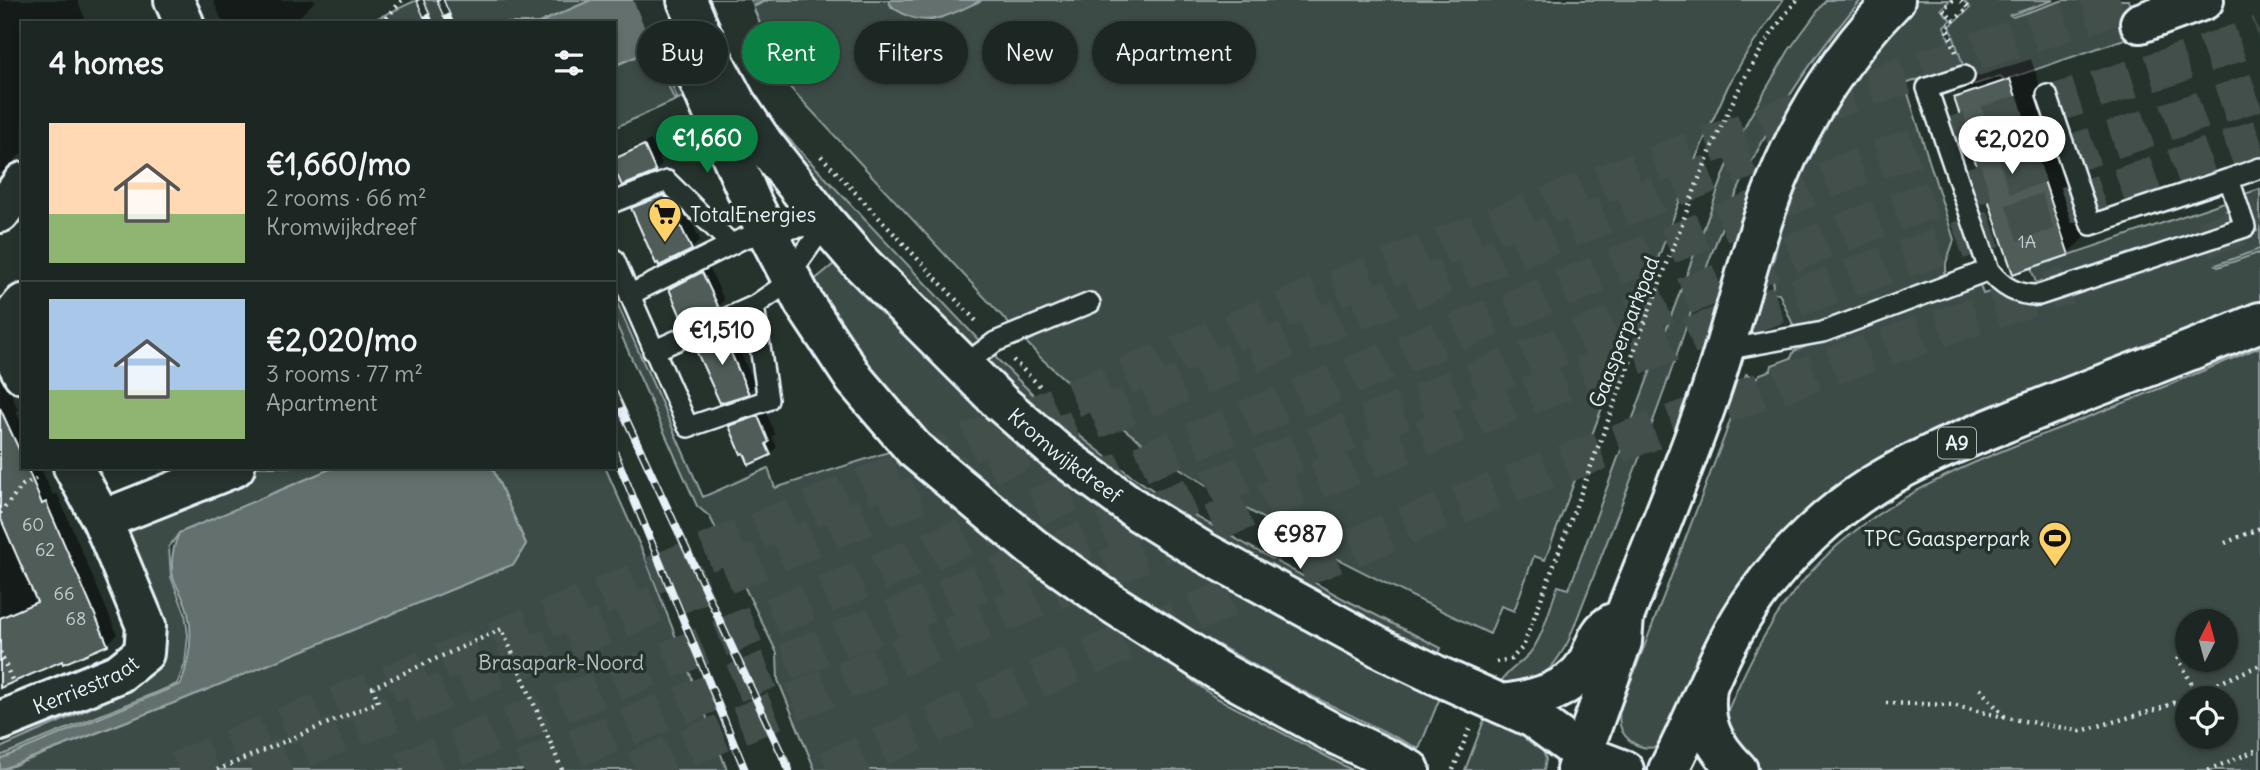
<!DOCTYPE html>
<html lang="en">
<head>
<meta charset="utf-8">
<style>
	body { margin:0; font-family:Delius,sans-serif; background:#29322f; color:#f1f3f6; height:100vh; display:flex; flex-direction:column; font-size:26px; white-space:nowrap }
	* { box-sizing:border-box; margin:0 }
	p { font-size:23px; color:#a0a5a5 }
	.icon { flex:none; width:38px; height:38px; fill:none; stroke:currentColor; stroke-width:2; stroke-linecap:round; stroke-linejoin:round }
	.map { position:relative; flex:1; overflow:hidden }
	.side { position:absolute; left:21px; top:21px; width:595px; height:448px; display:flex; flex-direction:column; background:#1c2622; border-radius:0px; box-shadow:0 4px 10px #0003,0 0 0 2px #3a4340 }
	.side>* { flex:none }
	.guide { position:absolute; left:637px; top:21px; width:665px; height:63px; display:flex; gap:14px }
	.needle { width:46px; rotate:6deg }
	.fabs { position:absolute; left:2175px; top:609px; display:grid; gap:14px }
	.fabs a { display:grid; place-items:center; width:63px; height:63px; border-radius:50%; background:#1c2622; box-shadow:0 4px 10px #0003,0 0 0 2px #3a4340; font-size:35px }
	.price { position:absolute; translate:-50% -60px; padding:0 16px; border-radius:24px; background:#fff; color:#222; font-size:23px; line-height:46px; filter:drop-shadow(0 2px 4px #0008) }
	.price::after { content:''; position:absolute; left:50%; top:42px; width:21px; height:16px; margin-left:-10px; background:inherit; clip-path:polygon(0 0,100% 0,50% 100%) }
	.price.on { background:#0b8043; color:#fff }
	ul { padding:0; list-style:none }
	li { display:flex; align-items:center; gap:21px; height:175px; padding:0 28px }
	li+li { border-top:2px solid #3a4340 }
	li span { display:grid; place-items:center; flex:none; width:196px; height:140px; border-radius:0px; color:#555 }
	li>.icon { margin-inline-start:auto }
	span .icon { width:84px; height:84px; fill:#fffc; stroke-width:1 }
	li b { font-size:30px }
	h2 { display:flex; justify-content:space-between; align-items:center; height:84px; padding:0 28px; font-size:30px }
	.pill { padding:0 24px; border-radius:32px; background:#1c2622; box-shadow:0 4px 10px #0003,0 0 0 2px #3a4340; font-size:24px; line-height:63px }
	.pill.on { background:#0b8043; color:#fff }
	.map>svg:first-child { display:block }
</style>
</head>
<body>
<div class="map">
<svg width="2260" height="770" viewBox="0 0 2260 770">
	<rect width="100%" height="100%" fill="#26332d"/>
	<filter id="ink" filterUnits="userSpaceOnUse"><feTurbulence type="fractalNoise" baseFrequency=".0143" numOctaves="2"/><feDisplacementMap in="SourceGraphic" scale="14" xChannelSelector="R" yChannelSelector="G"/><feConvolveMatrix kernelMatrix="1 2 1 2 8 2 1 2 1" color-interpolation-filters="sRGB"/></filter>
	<g filter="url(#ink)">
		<path fill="#3e4b47" stroke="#939ea0" stroke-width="2" fill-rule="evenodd" d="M 417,0 L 592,0 L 539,23 L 367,23 Z
			M 768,0 L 888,0 L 892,8 L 931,21 L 982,0 L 1783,0 L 1745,56 L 1728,86 L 1695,160 L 1545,560 L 1534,556 L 1514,611 L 1501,606 L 1490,634 C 1385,584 1279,532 1181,469 C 1130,437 1084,398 1040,357 L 771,67 L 758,43 L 762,41 L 761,37 L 763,37 L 771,58 L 774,56 L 753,7 Z
			M 1826,0 L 1861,0 C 1808,62 1761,135 1729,210 C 1703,270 1685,333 1663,394 C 1633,477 1600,559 1568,642 C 1545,681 1542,678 1498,686 C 1506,671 1518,666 1529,654 C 1543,638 1550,606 1558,586 L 1569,589 L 1726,169 L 1748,120 L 1789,50 Z
			M 1911,0 L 1950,0 L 1941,9 L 1951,20 L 1944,26 L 1959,66 L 1905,84 L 1954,240 L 1946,263 L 1946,271 L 1944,272 L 1945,274 L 1940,276 L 1941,278 L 1802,330 L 1800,325 L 1794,327 L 1779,293 L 1771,294 L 1774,280 L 1769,279 L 1789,196 L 1821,119 Z
			M 1963,0 L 2054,0 L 2010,15 L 2013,17 L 2064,0 L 2128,0 L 2139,34 L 2005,80 L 2000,76 L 1970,86 L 1950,26 L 1970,8 Z
			M 653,49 L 674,99 L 677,98 L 668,76 L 685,69 L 694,92 L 614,128 L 614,66 Z
			M 738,75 L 770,119 L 989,351 L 1058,419 L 1130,475 L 1177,506 L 1344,599 L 1441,648 L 1434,665 L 1358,627 L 1065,447 L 799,172 Z
			M 2260,189 L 2260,249 L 2216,265 L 2218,267 L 2258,253 L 2260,258 L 2260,309 L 1871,473 L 1661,746 C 1637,753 1615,736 1620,710 L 1725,435 L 1746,374 L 1756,378 L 1760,374 L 1771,370 L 1772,365 L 1791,358 L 1794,351 L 1979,282 L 1983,294 L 1990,292 L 1997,310 L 2006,309 L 2014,312 L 2019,310 L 2020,312 L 2257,231 L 2245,194 Z
			M 2227,201 L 2230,210 L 2226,211 L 2229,220 L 2217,223 L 2218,227 L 2042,287 L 2041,281 L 2036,283 L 2031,268 Z
			M 837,263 L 933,364 L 1002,415 L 1444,688 L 1419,749 L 1292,686 L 1122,591 L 931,453 L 807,286 L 834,264 Z
			M 614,296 L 703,497 L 768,468 L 775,488 L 901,448 L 1197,684 L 1213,696 L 1352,770 L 815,770 L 778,680 L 777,653 L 710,517 L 697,506 L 614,319 Z
			M 2260,347 L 2260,770 L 1758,770 L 1754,768 L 1721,727 C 1746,665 1774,608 1822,560 C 1890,492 1981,459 2067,425 C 2132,400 2196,374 2260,347 ZM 2188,621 L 2226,621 L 2226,660 L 2188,660 ZM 2188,698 L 2226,698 L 2226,737 L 2188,737 Z
			M 251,467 L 335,467 L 179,533 L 169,547 L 171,577 L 185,613 L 188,635 L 185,664 L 177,684 L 0,756 L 0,748 L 123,694 L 148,676 L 156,660 L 127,536 L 135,520 Z
			M 492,467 L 605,467 L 645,557 L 727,770 L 2,770 L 184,699 L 514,564 L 526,544 Z
			M 1488,710 L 1540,744 L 1546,759 L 1544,770 L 1465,770 Z"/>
		<path fill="#636f6d" stroke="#98a3a5" stroke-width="2" d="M 591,0 L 768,0 L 614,66 L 614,23 L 539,23 Z
			M 888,0 L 982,0 C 957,11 930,29 904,14 C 896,10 892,8 888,0 Z
			M 335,467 L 492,467 L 526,544 L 514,564 L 184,699 L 0,770 L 0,759 L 181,684 C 189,661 194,637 188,613 C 186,600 177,589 173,577 C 170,561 173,547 179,533 Z"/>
		<path fill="#26332d" d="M 633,0 L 750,0 L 754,10 L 655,52 Z"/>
		<path fill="#0007" d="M 0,0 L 77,0 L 87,23 L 23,23 L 23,151 L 0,178 Z
			M 213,0 L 316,0 L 293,23 L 223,23 Z
			M 2031,59 L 2089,233 L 2068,253 L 1956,98 L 1976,77 Z
			M 651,140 L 662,164 L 655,171 L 623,183 L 614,160 L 620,154 Z
			M 674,187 L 678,192 L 700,240 L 691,249 L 633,209 L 642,200 Z
			M 709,267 L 724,300 L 718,307 L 671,289 L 678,282 Z
			M 736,325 L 743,342 L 738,347 L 755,385 L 748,392 L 696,347 L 703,340 Z
			M 0,368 L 18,410 L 16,412 L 23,427 L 23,467 L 40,467 L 53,495 L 57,493 L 117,634 L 107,644 L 63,659 L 0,686 Z
			M 765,410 L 775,434 L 772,437 L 777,447 L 770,454 L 731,426 L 738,420 Z"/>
		<path fill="#505c59" stroke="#e8f1f8" stroke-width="2" d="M 2010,79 L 2069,255 L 2013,274 L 1954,98 Z
			M 644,145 L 656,172 L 622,186 L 614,168 L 614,159 Z
			M 664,195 L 669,201 L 692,250 L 659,266 L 658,263 L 656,264 L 631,208 Z
			M 702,272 L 719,308 L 684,324 L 669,289 Z
			M 729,331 L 737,351 L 731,353 L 749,394 L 720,403 L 694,346 Z
			M 0,408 L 23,458 L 23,467 L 27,467 L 42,504 L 46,502 L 108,645 L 63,664 L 62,661 L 0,688 L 0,618 L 37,602 L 0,517 Z
			M 758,416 L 769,442 L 766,444 L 771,455 L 749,465 L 744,453 L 741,454 L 729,426 Z"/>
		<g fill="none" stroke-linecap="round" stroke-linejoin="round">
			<path stroke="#43504b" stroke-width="38" stroke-dasharray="38 19" stroke-linecap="butt" d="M 2204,239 L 2260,220
				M 178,770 L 539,623 L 1325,293 L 1618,178 L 1832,100 L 2131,0
				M 251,770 L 647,608 L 1334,320 L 1751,158
				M 404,770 L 1356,374 L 1876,160 L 2157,71 L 2260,35
				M 523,770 L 1375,421 L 1895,212 L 2260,91
				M 635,770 L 1297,488 L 1555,385 L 1909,257 L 2106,192 L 2260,138
				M 828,770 C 1022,686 1217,601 1413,523 C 1629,437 1847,359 2067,285"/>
			<defs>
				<path id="lane" d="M 1964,76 L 1927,88 L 1989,270 C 2002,287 2017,296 2039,295 L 2245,227 L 2229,179 L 2260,168
					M 2047,95 L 2091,225 L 2229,179
					M 614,202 L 667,181 L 731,244
					M 614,259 L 688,427 L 768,400 L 754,306
					M 630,296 L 639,290 L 742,239 L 766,232 L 826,223
					M 1724,350 L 1823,332 L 1989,270
					M 653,351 L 754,306 L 780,288 L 826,223
					M 963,366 L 995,342 L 1090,303"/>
				<g id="street">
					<path d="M 174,0 L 184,23"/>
					<path d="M 0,213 L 23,182"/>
					<path d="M 0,332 L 23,374"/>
					<path d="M 0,332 L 23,304"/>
					<path d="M 102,520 L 235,467"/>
					<path id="s1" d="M 0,721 L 119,673 L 144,653 L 146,626 L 102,520 L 73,467"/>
				</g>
				<g id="secondary">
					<path id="s2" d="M 687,0 L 712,58 L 736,103 L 763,143 L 826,223 L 858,260 L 1001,403 L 1057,452 L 1139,512 L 1202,551 L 1384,650 L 1434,674 L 1533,718 L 1582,754"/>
					<path d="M 697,76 L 752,203 L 804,303 L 855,380 L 914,449 L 1032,547 L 1113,604 L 1217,670 L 1333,733 L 1410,770"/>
				</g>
				<path id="primary" d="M 1576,770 L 1582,754 L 1624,770"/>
				<path id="highway" d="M 2140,23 L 2204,0
					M 1707,688 C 1702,724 1713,745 1738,770
					M 1502,704 C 1533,700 1569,692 1587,663 C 1595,648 1597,631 1613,623
					M 1582,754 L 1622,642 L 1624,617 C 1653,543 1684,469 1710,394 C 1734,324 1749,251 1777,181 C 1803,116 1845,50 1895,0
					M 1668,770 C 1699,713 1718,648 1756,596 C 1787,553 1830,512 1875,484 C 1920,456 1970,437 2019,417 C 2099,385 2180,356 2260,322"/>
			</defs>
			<use href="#lane" stroke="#e8f1f8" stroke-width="24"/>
			<use href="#street" stroke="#e8f1f8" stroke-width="44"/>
			<use href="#secondary" stroke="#e8f1f8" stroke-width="44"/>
			<use href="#primary" stroke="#e8f1f8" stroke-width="44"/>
			<use href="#highway" stroke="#e8f1f8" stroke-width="44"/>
			<path stroke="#e8f1f8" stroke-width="4.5" stroke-dasharray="2 5" stroke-linecap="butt" d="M 1953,0 L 1943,9 L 1954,20
				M 382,23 L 402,0
				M 1956,52 L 1947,27 L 1968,8 L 1960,0
				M 821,156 L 978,323
				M 1013,360 L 1042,388
				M 0,513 L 23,485 L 40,477
				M 2225,543 L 2260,528
				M 0,652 L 12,680
				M 2178,657 L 2196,693
				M 1496,662 L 1511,659 L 1523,647 L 1698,181 C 1724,118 1752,53 1797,0
				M 1980,689 L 2006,718
				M 1886,703 L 1952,705 L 2007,718 L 2081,731 L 2162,708 L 2260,665
				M 217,770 L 378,702 L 373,687 L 502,629 L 562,770
				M 1453,770 L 1471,725
				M 2208,770 L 2260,749"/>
			<use href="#lane" stroke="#26332d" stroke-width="19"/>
			<use href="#street" stroke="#26332d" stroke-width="38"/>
			<use href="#secondary" stroke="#26332d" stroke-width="38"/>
			<use href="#primary" stroke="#26332d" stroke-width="38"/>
			<use href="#highway" stroke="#26332d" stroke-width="38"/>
			<defs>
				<path id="rail" d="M 420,0 L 430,23
					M 440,0 L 450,23
					M 614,393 L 789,770
					M 614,451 L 745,770"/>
			</defs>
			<use href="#rail" stroke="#e8f1f8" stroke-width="8"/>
			<use href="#rail" stroke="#26332d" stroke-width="5" stroke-dasharray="16" stroke-linecap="butt"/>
		</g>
	</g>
	<defs>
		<symbol id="supermarket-pin" viewBox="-11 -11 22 30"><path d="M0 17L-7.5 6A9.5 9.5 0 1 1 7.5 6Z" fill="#ffd166" stroke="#26332d"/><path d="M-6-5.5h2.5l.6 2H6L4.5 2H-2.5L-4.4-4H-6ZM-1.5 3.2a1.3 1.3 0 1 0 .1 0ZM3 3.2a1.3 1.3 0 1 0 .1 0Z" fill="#111"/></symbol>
		<symbol id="stadium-pin" viewBox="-11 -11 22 30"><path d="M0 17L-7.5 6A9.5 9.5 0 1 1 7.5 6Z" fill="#ffd166" stroke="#26332d"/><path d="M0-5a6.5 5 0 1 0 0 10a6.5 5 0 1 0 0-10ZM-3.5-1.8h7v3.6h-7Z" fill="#111"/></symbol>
	</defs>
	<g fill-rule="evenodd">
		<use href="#supermarket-pin" x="646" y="195" width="38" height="52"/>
		<use href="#stadium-pin" x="2036" y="519" width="38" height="52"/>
	</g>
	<g text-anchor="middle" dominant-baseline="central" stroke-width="7" stroke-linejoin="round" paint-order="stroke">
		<g font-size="18" fill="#c2ccd0">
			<text x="2027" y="241">1A</text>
			<text x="33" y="524">60</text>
			<text x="45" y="549">62</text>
			<text x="64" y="593">66</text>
			<text x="76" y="618">68</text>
		</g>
		<rect fill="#26332d" stroke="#aeb8bb" stroke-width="2" x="1938" y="427.5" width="38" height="31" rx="5"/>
		<g font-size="19" font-weight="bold" fill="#e8f1f8">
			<text x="1957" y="443">A9</text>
		</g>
		<g font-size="21" fill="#e8f1f8" stroke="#26332d" text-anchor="start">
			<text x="690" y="214">TotalEnergies</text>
			<text x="2030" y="538" text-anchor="end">TPC Gaasperpark</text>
		</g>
		<g font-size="21" fill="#e8f1f8" stroke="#26332d">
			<text transform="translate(1624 332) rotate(-69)">Gaasperparkpad</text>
			<text stroke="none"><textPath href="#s2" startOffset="598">Kromwijkdreef</textPath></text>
			<text stroke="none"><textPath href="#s1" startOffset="93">Kerriestraat</textPath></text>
		</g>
		<g font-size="21" fill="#b5bfc3" stroke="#26332d">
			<text x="561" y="662">Brasapark-Noord</text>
		</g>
	</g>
</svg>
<div class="fabs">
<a><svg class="needle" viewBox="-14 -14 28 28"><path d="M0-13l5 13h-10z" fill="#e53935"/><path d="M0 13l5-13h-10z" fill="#a0a5a5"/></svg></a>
<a><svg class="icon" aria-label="locate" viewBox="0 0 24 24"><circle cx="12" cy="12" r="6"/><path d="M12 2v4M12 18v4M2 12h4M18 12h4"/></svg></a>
</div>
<b class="price on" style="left:707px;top:175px">€1,660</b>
<b class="price" style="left:2012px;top:176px">€2,020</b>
<b class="price" style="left:722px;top:367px">€1,510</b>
<b class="price" style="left:1300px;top:571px">€987</b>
<div class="guide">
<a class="pill">Buy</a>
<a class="pill on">Rent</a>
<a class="pill">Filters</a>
<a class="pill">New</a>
<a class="pill">Apartment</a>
</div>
<section class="side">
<h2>4 homes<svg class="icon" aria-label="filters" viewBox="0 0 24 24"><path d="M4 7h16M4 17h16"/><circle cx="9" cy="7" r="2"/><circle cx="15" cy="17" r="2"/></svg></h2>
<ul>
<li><span style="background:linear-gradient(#ffd9b3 65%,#8fb573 0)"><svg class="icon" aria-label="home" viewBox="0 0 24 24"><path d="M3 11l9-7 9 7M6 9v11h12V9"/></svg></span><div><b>€1,660/mo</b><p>2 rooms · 66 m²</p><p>Kromwijkdreef</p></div></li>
<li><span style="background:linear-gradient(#a9c7e8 65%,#8fb573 0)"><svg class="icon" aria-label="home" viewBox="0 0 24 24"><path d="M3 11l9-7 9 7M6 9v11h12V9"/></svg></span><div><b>€2,020/mo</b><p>3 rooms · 77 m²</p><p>Apartment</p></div></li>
</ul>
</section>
</div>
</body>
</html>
